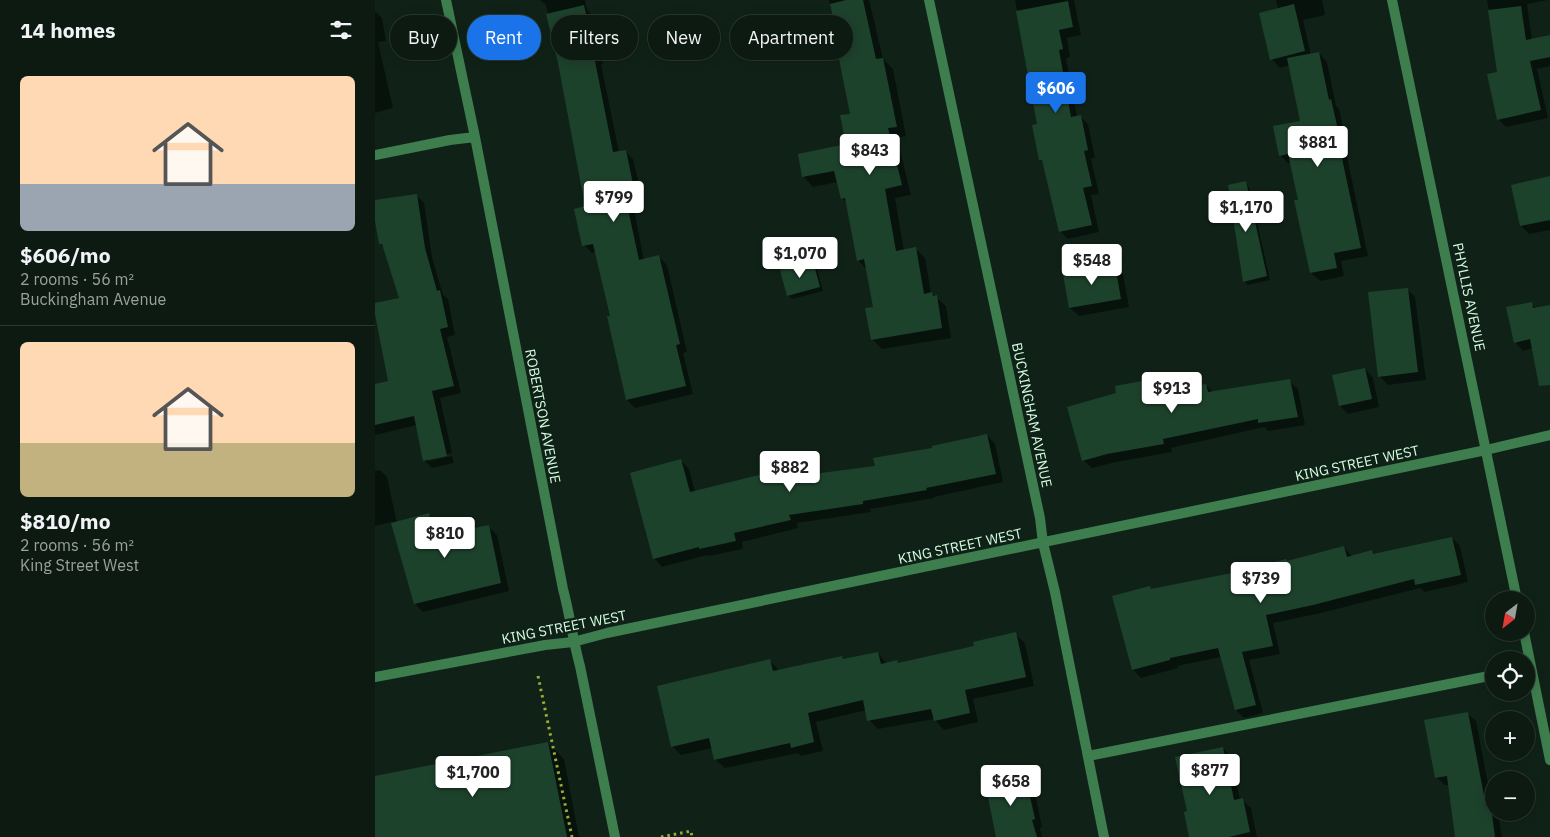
<!DOCTYPE html>
<html lang="en">
<head>
<meta charset="utf-8">
<style>
	body { margin:0; font-family:"IBM Plex Sans",sans-serif; background:#1a271f; color:#f1f3f6; height:100vh; display:flex; flex-direction:column; font-size:19px; white-space:nowrap }
	* { box-sizing:border-box; margin:0 }
	p { font-size:16px; color:#9aa19f }
	.icon { flex:none; width:28px; height:28px; fill:none; stroke:currentColor; stroke-width:2; stroke-linecap:round; stroke-linejoin:round }
	.map { position:relative; flex:1; overflow:hidden }
	.panel { display:flex; flex-direction:column; background:#0c1a11; width:375px }
	.panel>* { flex:none }
	.hud { position:absolute; left:15px; top:15px; width:475px; height:45px; display:flex; gap:10px }
	.needle { width:32px; rotate:211deg }
	.fabs { position:absolute; left:1110px; top:591px; display:grid; gap:10px }
	.fabs a { display:grid; place-items:center; width:50px; height:50px; border-radius:50%; background:#0c1a11; box-shadow:0 2px 12px #0003,0 0 0 1px #2c3831; font-size:25px }
	.price { position:absolute; translate:-50% -42px; padding:0 11px; border-radius:5px; background:#fff; color:#222; font-size:16px; line-height:32px; filter:drop-shadow(0 1px 2px #0008) }
	.price::after { content:''; position:absolute; left:50%; top:30px; width:15px; height:11px; margin-left:-8px; background:inherit; clip-path:polygon(0 0,100% 0,50% 100%) }
	.price.on { background:#1a73e8; color:#fff }
	ul { padding:0; list-style:none }
	li { display:grid; align-content:center; gap:10px; height:265px; padding:0 20px }
	li+li { border-top:1px solid #2c3831 }
	li span { display:grid; place-items:center; height:155px; border-radius:8px; color:#555 }
	li>.icon { margin-inline-start:auto }
	span .icon { width:90px; height:90px; fill:#fffc; stroke-width:1 }
	li b { font-size:21px }
	h2 { display:flex; justify-content:space-between; align-items:center; height:60px; padding:0 20px; font-size:21px }
	.chip { padding:0 18px; border-radius:22px; background:#0c1a11; box-shadow:0 2px 12px #0003,0 0 0 1px #2c3831; font-size:18px; line-height:45px }
	.chip.on { background:#1a73e8; color:#fff }
	main { display:flex; flex:1; min-height:0 }
	.map>svg:first-child { display:block }
</style>
</head>
<body>
<main>
<section class="panel">
<h2>14 homes<svg class="icon" aria-label="filters" viewBox="0 0 24 24"><path d="M4 7h16M4 17h16"/><circle cx="9" cy="7" r="2"/><circle cx="15" cy="17" r="2"/></svg></h2>
<ul>
<li><span style="background:linear-gradient(#ffd9b3 70%,#9aa5b1 0)"><svg class="icon" aria-label="home" viewBox="0 0 24 24"><path d="M3 11l9-7 9 7M6 9v11h12V9"/></svg></span><div><b>$606/mo</b><p>2 rooms · 56 m²</p><p>Buckingham Avenue</p></div></li>
<li><span style="background:linear-gradient(#ffd9b3 65%,#c2b280 0)"><svg class="icon" aria-label="home" viewBox="0 0 24 24"><path d="M3 11l9-7 9 7M6 9v11h12V9"/></svg></span><div><b>$810/mo</b><p>2 rooms · 56 m²</p><p>King Street West</p></div></li>
</ul>
</section>
<div class="map">
<svg width="1175" height="837" viewBox="0 0 1175 837">
	<rect width="100%" height="100%" fill="#102217"/>
	<path fill="#0007" d="M 165,0 L 210,0 L 212,10 L 217,15 L 228,64 L 226,64 L 244,152 L 250,151 L 258,159 L 266,192 L 256,194 L 269,260 L 284,257 L 292,265 L 312,352 L 308,353 L 318,394 L 260,408 L 252,400 L 236,317 L 221,252 L 217,253 L 209,245 L 212,207 L 189,84 L 171,5 Z
		M 454,0 L 494,0 L 508,59 L 518,69 L 531,136 L 522,138 L 536,195 L 520,198 L 529,251 L 541,249 L 550,258 L 556,293 L 571,306 L 576,338 L 507,349 L 497,339 L 499,308 L 492,270 L 483,260 L 473,204 L 467,198 L 463,182 L 438,187 L 429,177 L 424,155 L 473,145 L 476,115 L 464,55 L 449,59 L 439,49 L 457,15 Z
		M 640,0 L 699,0 L 706,35 L 692,38 L 695,57 L 691,58 L 702,117 L 705,116 L 713,124 L 720,158 L 716,159 L 724,194 L 716,195 L 724,232 L 693,239 L 685,231 L 670,164 L 666,160 L 663,125 Z
		M 901,0 L 947,0 L 950,15 L 928,20 L 936,55 L 944,53 L 952,62 L 961,106 L 964,109 L 973,151 L 971,152 L 993,256 L 966,261 L 969,276 L 945,281 L 936,273 L 921,201 L 924,201 L 916,163 L 913,163 L 905,155 L 926,122 L 915,65 L 905,68 L 897,59 L 903,9 Z
		M 1112,0 L 1173,0 L 1152,4 L 1157,40 L 1175,37 L 1175,66 L 1162,69 L 1173,118 L 1131,127 L 1123,119 L 1124,73 Z
		M 0,11 L 7,18 L 11,41 L 3,42 L 18,108 L 0,113 Z
		M 1175,178 L 1175,230 L 1154,234 L 1146,226 Z
		M 870,183 L 874,187 L 895,280 L 873,285 L 869,281 Z
		M 41,195 L 49,203 L 57,257 L 68,295 L 73,299 L 80,335 L 72,337 L 86,393 L 65,398 L 77,453 L 54,458 L 54,461 L 77,456 L 79,463 L 57,468 L 49,460 L 42,425 L 0,435 L 0,385 L 15,382 L 0,304 L 25,299 L 10,249 L 5,244 L 0,213 L 0,201 Z
		M 437,262 L 441,266 L 448,291 L 417,299 L 413,295 Z
		M 739,266 L 748,275 L 754,307 L 704,316 L 695,308 Z
		M 1032,289 L 1040,297 L 1051,380 L 1013,385 L 1005,377 Z
		M 1156,304 L 1162,309 L 1175,306 L 1175,374 L 1158,348 L 1148,351 L 1140,342 Z
		M 990,369 L 998,378 L 1004,407 L 973,414 L 965,406 Z
		M 778,381 L 786,389 L 787,394 L 831,385 L 838,392 L 914,381 L 923,389 L 930,425 L 893,431 L 889,427 L 796,448 L 797,452 L 741,462 L 717,468 L 708,460 L 743,394 Z
		M 612,435 L 620,444 L 628,482 L 559,497 L 559,498 L 495,509 L 496,512 L 422,523 L 423,528 L 367,542 L 368,549 L 334,556 L 332,555 L 287,567 L 279,558 L 306,461 L 314,469 L 320,492 L 435,464 L 444,472 L 444,475 L 501,467 L 559,449 Z
		M 5,470 L 12,477 L 22,523 L 53,514 L 62,522 L 65,536 L 113,526 L 122,535 L 134,591 L 48,612 L 40,604 L 17,522 L 0,526 L 0,471 Z
		M 1077,538 L 1085,546 L 1093,582 L 1050,592 L 1045,588 L 946,613 L 898,623 L 905,654 L 874,660 L 888,713 L 869,718 L 861,710 L 846,657 L 802,666 L 803,668 L 766,678 L 758,670 L 739,597 L 775,587 L 777,590 L 912,562 L 969,547 L 977,557 L 997,552 L 1000,555 Z
		M 640,634 L 650,643 L 659,686 L 598,699 L 603,722 L 569,730 L 559,719 L 503,729 L 494,720 L 492,710 L 441,722 L 448,751 L 426,756 L 423,753 L 350,768 L 340,759 L 338,748 L 306,755 L 297,746 L 395,661 L 404,670 L 467,657 L 470,660 L 503,653 L 512,664 L 522,662 L 524,664 L 600,647 Z
		M 1092,713 L 1101,721 L 1118,810 L 1119,812 L 1123,815 L 1127,837 L 1082,837 L 1074,785 L 1070,785 L 1061,777 Z
		M 173,743 L 189,759 L 204,837 L 0,837 L 0,777 Z
		M 848,748 L 856,757 L 865,800 L 867,800 L 876,808 L 882,837 L 816,837 L 814,812 Z
		M 650,775 L 658,783 L 667,827 L 665,828 L 667,837 L 623,837 Z"/>
	<path fill="#1d422c" d="M 471,0 L 488,0 L 501,59 L 508,58 L 522,127 L 513,128 L 527,185 L 510,189 L 521,251 L 541,247 L 549,294 L 557,292 L 558,296 L 562,295 L 567,328 L 496,340 L 490,308 L 498,307 L 489,259 L 482,261 L 470,198 L 466,199 L 459,171 L 427,177 L 423,154 L 471,144 L 465,115 L 475,114 L 461,44 L 438,50 L 431,20 L 457,14 L 455,4 Z
		M 693,1 L 698,27 L 684,30 L 688,49 L 684,50 L 696,117 L 706,115 L 713,150 L 709,151 L 717,186 L 708,188 L 717,225 L 684,232 L 667,160 L 664,160 L 657,125 L 662,124 L 641,11 Z
		M 919,4 L 930,51 L 895,60 L 884,13 Z
		M 209,5 L 221,56 L 219,56 L 238,152 L 251,150 L 258,184 L 248,186 L 264,260 L 284,255 L 305,344 L 301,345 L 311,386 L 251,400 L 232,316 L 235,316 L 218,244 L 207,246 L 199,209 L 210,206 L 183,63 L 171,14 Z
		M 1146,6 L 1151,40 L 1175,35 L 1175,57 L 1155,61 L 1166,110 L 1122,120 L 1112,74 L 1122,72 L 1113,10 Z
		M 944,52 L 954,100 L 956,99 L 966,143 L 964,144 L 986,248 L 959,253 L 962,268 L 935,273 L 919,200 L 923,200 L 913,154 L 904,156 L 898,126 L 925,121 L 912,58 Z
		M 1175,176 L 1175,220 L 1145,226 L 1136,185 Z
		M 871,181 L 892,276 L 868,282 L 853,185 Z
		M 42,194 L 50,248 L 62,291 L 65,290 L 73,327 L 65,329 L 79,386 L 57,391 L 72,456 L 48,461 L 39,416 L 0,425 L 0,384 L 13,381 L 0,314 L 0,303 L 24,298 L 7,244 L 4,244 L 0,221 L 0,200 Z
		M 438,261 L 445,287 L 412,296 L 405,270 Z
		M 740,265 L 746,299 L 694,308 L 688,274 Z
		M 1033,288 L 1043,372 L 1003,377 L 993,292 Z
		M 1157,302 L 1158,308 L 1175,305 L 1175,385 L 1164,386 L 1155,339 L 1139,343 L 1131,307 Z
		M 990,368 L 997,399 L 964,406 L 957,375 Z
		M 778,379 L 781,394 L 831,384 L 833,392 L 915,379 L 923,417 L 883,423 L 883,419 L 788,439 L 789,444 L 732,454 L 707,461 L 692,407 L 741,393 L 740,386 Z
		M 612,434 L 621,474 L 551,488 L 552,490 L 488,501 L 488,504 L 414,515 L 416,520 L 359,533 L 361,541 L 324,549 L 324,547 L 278,559 L 255,473 L 306,459 L 315,492 L 436,462 L 438,474 L 500,466 L 498,458 L 557,448 L 557,446 Z
		M 54,513 L 60,536 L 114,525 L 126,583 L 39,604 L 16,523 Z
		M 1077,537 L 1086,575 L 1040,585 L 1039,579 L 938,605 L 891,615 L 898,646 L 867,652 L 881,705 L 860,710 L 843,648 L 795,658 L 795,660 L 757,670 L 737,596 L 775,586 L 776,589 L 887,567 L 887,565 L 911,559 L 912,561 L 969,546 L 972,557 L 997,550 L 998,554 Z
		M 641,632 L 651,677 L 590,690 L 595,713 L 559,721 L 556,709 L 492,721 L 488,700 L 433,713 L 439,742 L 416,748 L 415,743 L 339,760 L 334,738 L 296,747 L 282,686 L 395,659 L 398,671 L 467,656 L 468,659 L 503,652 L 506,664 L 522,660 L 523,663 L 599,646 L 598,642 Z
		M 1093,712 L 1111,806 L 1116,806 L 1120,837 L 1080,837 L 1072,776 L 1060,778 L 1049,720 Z
		M 173,742 L 192,837 L 0,837 L 0,776 Z
		M 848,747 L 859,800 L 868,798 L 875,832 L 854,837 L 814,837 L 809,812 L 812,811 L 800,757 Z
		M 650,774 L 660,819 L 657,820 L 662,837 L 621,837 L 610,782 Z"/>
	<g fill="none" stroke-linecap="round" stroke-linejoin="round">
		<path stroke="#9aad37" stroke-width="3" stroke-dasharray="2.5 4" stroke-linecap="butt" d="M 163,676 L 197,837
			M 286,837 L 316,831 L 317,837"/>
		<path stroke="#3e7e4e" stroke-width="10" d="M 713,756 L 1119,675"/>
		<path stroke="#3e7e4e" stroke-width="10" d="M 71,0 L 100,137 L 188,589 C 195,615 198,641 205,666 L 240,837
			M 554,0 L 665,518 L 668,543 L 680,592 L 729,837
			M 1017,0 L 1142,600
			M 0,155 L 75,140 L 100,137
			M 1149,632 L 1175,760"/>
		<path stroke="#3e7e4e" stroke-width="10" d="M 0,677 L 170,645 L 198,642 L 232,633 L 1111,450 L 1175,435"/>
	</g>
	<g text-anchor="middle" dominant-baseline="central" stroke-width="5" stroke-linejoin="round" paint-order="stroke">
		<g font-size="14" fill="#d4fce1" stroke="#102217">
			<text transform="translate(1094 297) rotate(78)">PHYLLIS AVENUE</text>
			<text transform="translate(657 415) rotate(78)">BUCKINGHAM AVENUE</text>
			<text transform="translate(168 416) rotate(79)">ROBERTSON AVENUE</text>
			<text transform="translate(982 463) rotate(-12)">KING STREET WEST</text>
			<text transform="translate(585 546) rotate(-12)">KING STREET WEST</text>
			<text transform="translate(189 627) rotate(-11)">KING STREET WEST</text>
		</g>
	</g>
</svg>
<div class="fabs">
<a><svg class="needle" viewBox="-14 -14 28 28"><path d="M0-13l5 13h-10z" fill="#e53935"/><path d="M0 13l5-13h-10z" fill="#9aa19f"/></svg></a>
<a><svg class="icon" aria-label="locate" viewBox="0 0 24 24"><circle cx="12" cy="12" r="6"/><path d="M12 2v4M12 18v4M2 12h4M18 12h4"/></svg></a>
<a>+</a>
<a>−</a>
</div>
<b class="price on" style="left:681px;top:114px">$606</b>
<b class="price" style="left:943px;top:168px">$881</b>
<b class="price" style="left:495px;top:176px">$843</b>
<b class="price" style="left:239px;top:223px">$799</b>
<b class="price" style="left:871px;top:233px">$1,170</b>
<b class="price" style="left:425px;top:279px">$1,070</b>
<b class="price" style="left:717px;top:286px">$548</b>
<b class="price" style="left:797px;top:414px">$913</b>
<b class="price" style="left:415px;top:493px">$882</b>
<b class="price" style="left:70px;top:559px">$810</b>
<b class="price" style="left:886px;top:604px">$739</b>
<b class="price" style="left:835px;top:796px">$877</b>
<b class="price" style="left:98px;top:798px">$1,700</b>
<b class="price" style="left:636px;top:807px">$658</b>
<div class="hud">
<a class="chip">Buy</a>
<a class="chip on">Rent</a>
<a class="chip">Filters</a>
<a class="chip">New</a>
<a class="chip">Apartment</a>
</div>
</div>
</main>
</body>
</html>
